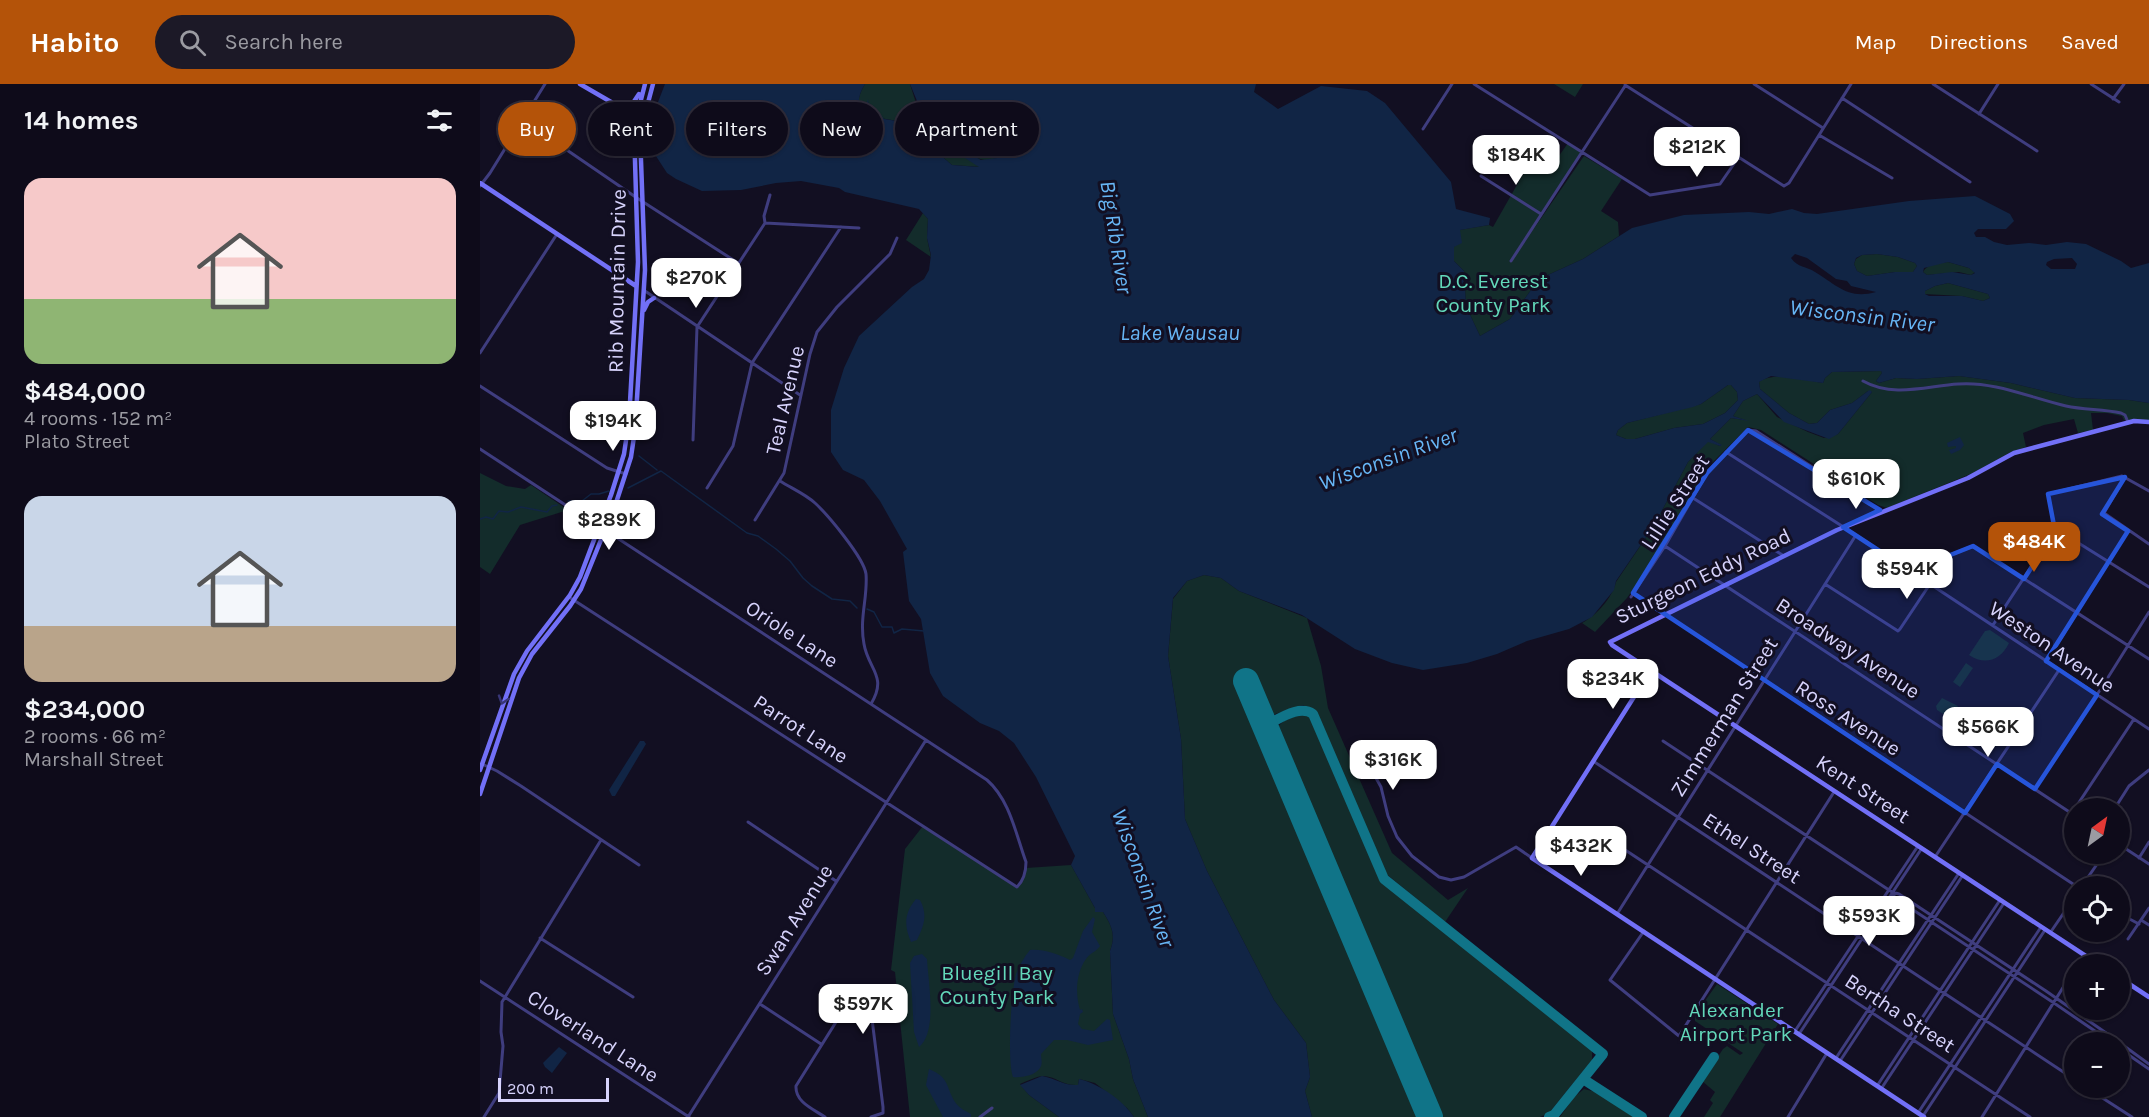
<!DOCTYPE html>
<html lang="en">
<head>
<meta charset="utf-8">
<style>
	body { margin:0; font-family:Karla,sans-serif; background:#1c1927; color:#f1f3f6; height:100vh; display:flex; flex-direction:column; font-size:22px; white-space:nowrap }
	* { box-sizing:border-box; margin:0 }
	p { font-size:20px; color:#9b9ba2 }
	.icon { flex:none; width:33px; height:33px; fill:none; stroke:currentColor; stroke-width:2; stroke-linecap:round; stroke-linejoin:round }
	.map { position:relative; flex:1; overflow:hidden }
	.side { display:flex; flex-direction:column; background:#0e0b1a; width:480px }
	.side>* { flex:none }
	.banner { position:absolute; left:18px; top:18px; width:570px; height:54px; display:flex; gap:12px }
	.needle { width:39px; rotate:33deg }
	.tools { position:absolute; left:1584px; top:714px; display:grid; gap:12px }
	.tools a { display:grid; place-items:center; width:66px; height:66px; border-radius:50%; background:#0e0b1a; box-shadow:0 2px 4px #0004,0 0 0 2px #2e2b39; font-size:30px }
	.scale { position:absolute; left:18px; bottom:15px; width:111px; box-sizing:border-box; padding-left:6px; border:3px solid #d7d3fc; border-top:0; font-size:16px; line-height:21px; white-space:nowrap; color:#d7d3fc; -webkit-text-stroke:4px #120f22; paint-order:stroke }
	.price { position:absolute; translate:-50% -51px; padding:0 14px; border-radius:12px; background:#fff; color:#222; font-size:20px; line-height:39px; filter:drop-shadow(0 2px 3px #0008) }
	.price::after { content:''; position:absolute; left:50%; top:36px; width:18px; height:14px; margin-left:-9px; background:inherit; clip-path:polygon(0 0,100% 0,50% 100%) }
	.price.selected { background:#b45309; color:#fff }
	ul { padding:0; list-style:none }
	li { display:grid; align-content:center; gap:12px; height:318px; padding:0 24px }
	li span { display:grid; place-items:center; height:186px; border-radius:18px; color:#555 }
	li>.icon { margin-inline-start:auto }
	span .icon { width:108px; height:108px; fill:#fffc; stroke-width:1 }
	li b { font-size:26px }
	h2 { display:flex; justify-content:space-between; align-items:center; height:72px; padding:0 24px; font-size:26px }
	.chip { padding:0 21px; border-radius:27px; background:#0e0b1a; box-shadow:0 2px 4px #0004,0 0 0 2px #2e2b39; font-size:21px; line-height:54px }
	.chip.selected { background:#b45309; color:#fff }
	header { display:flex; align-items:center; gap:36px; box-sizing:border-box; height:84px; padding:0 30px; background:#b45309; color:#fff }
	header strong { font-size:28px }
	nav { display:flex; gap:33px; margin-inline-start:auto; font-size:21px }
	.search { width:420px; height:54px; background:#1c1927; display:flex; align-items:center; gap:15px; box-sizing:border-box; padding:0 21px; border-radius:33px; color:#9b9ba2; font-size:22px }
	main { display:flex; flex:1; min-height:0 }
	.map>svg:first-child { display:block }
</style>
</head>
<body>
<header>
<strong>Habito</strong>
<div class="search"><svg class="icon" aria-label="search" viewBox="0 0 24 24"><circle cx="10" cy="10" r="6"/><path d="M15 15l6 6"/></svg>Search here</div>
<nav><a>Map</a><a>Directions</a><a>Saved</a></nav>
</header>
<main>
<section class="side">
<h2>14 homes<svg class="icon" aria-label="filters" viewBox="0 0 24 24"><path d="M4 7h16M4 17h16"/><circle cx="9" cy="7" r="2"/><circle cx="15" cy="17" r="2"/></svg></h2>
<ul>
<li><span style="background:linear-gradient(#f6c9c9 65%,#8fb573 0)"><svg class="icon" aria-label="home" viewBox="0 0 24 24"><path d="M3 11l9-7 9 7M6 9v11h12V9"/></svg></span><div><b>$484,000</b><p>4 rooms · 152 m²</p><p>Plato Street</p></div></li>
<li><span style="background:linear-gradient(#c9d6e8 70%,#b9a48a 0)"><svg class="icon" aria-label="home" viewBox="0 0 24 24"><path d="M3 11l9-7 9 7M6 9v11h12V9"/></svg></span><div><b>$234,000</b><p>2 rooms · 66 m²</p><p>Marshall Street</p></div></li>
</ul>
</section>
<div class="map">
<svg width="1669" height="1033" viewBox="0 0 1669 1033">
	<rect width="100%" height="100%" fill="#120f22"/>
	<path fill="#132c2b" d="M 385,0 L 430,0 L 436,19 L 464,51 L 480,62 L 530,64 L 535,69 C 524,70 511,79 500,75 C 490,73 489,68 476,67 L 501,83 L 472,81 L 445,58 L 432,59 L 423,53 L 417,37 L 395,33 L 389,35 L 388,17 L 385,34 L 380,33 C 377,19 378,12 385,0 Z
		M 1074,0 L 1103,0 L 1095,13 Z
		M 1088,59 L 1102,68 L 1053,146 L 1104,72 L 1142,95 L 1121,127 L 1138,138 L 1139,152 L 1103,175 L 1059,195 L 1030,235 L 1000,252 L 986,222 L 984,187 L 974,177 L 974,163 L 979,146 L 1009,141 L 1013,143 L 1050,78 L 1067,89 Z
		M 443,129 L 448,135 L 447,154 L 451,173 L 426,156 Z
		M 1397,170 L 1418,173 L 1435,179 L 1437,182 L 1433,188 L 1415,188 L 1387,192 L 1377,187 L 1374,180 L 1376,175 L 1382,171 Z
		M 1468,178 L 1489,184 L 1495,188 L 1491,191 L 1479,188 L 1447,191 L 1443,188 C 1447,180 1459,179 1468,178 Z
		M 1468,199 L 1508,210 L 1510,214 L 1503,217 L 1482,212 L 1444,210 L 1445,207 L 1455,202 Z
		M 1401,287 L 1402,289 L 1396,297 L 1399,299 L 1416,294 L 1437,295 L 1479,292 L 1531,299 L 1595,314 L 1649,316 L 1669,319 L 1669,336 L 1644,336 L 1642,332 L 1627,329 L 1611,329 L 1613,346 L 1598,349 L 1594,335 L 1564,341 L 1543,349 L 1546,363 L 1529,369 L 1493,389 L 1407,424 L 1398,421 L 1281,346 L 1268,343 L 1227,384 L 1186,458 L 1147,514 L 1115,548 L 1102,539 C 1117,531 1132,514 1136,498 L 1173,443 L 1208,378 L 1228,357 L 1240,362 L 1241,361 L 1230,355 L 1251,334 L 1265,336 L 1253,332 L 1263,317 L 1277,310 L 1297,333 L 1328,348 L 1344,354 L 1358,350 L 1392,308 L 1388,307 L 1372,319 L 1350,326 L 1337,339 L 1329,340 L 1309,329 L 1280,305 L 1279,298 C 1292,287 1326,296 1343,299 L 1345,294 L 1352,288 Z
		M 1248,301 L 1251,301 L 1257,308 L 1258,316 L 1245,329 L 1223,340 L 1194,344 L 1155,355 L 1146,355 L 1136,351 L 1138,346 L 1147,339 L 1221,320 Z
		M 0,389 L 26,402 L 45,405 L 51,401 L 88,426 L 40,441 L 10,490 L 0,483 Z
		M 724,491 L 741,494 L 759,507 L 827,534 L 841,582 L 848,624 L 912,769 L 968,816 L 988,804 L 965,838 L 905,789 L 835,627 L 823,621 L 792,631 L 786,626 L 773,596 L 758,602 L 940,1033 L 832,1033 L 825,1007 L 830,993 L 826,959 L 794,916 L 727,787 L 705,735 L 701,655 L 688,572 L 693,515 L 707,497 Z
		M 1510,546 L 1529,559 C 1521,576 1505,582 1489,571 L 1505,547 Z
		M 1486,579 L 1493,584 L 1480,603 L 1473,598 Z
		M 1462,614 L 1478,622 L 1473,632 L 1468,633 L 1457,626 L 1456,622 Z
		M 821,630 L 826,630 L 830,634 L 901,797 L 1029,901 L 1112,964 L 1112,976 L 1069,1029 L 1060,1033 L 958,1033 L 796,651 L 796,644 L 804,637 Z
		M 443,742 L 537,803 L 541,799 L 546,784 L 591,781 L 615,824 L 615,828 L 623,828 C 632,842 636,851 630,867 L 633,930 L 649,975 L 653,995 L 668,1033 L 654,1033 L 647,1024 L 615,999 L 599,995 L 598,1001 C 583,1002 577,993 564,992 C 557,992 547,997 540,1000 L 549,1011 L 579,1033 L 430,1033 L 415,888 L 411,886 L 425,765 Z
		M 1237,900 L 1298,940 L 1240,1033 L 1224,1033 L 1233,1019 L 1230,1016 L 1235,1008 L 1222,997 L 1243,965 L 1247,962 L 1260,971 L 1263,969 L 1215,937 L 1215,931 Z
		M 1104,1005 L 1116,1008 L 1156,1033 L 1080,1033 L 1094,1013 Z"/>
	<path fill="#112545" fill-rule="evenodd" d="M 185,0 L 385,0 C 378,11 377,20 381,33 L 385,34 L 385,26 L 388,15 L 390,34 L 401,31 L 404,35 L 417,37 L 423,53 L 432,59 L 445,58 L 472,81 L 499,83 L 474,67 L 487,68 L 501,76 L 517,74 L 535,68 L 530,64 L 480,62 L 447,41 L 430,0 L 776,0 L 774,8 L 798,25 L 841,2 L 887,7 L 905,19 L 971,98 L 976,125 L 1010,134 L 1009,141 L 980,146 L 982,159 L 974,163 L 974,177 L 984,187 L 986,222 L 1000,252 L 1030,235 L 1059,195 L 1103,175 L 1152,144 L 1204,131 L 1269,128 L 1289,130 L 1312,125 L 1324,129 L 1337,130 L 1429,117 L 1495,112 L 1530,130 L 1534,137 L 1526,145 L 1498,145 L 1494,149 L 1496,153 L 1505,153 L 1514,158 L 1527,161 L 1549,159 L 1566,161 L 1587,158 L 1606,160 L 1641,177 L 1651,184 L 1669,179 L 1669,319 L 1649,316 L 1595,314 L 1531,299 L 1479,292 L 1437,295 L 1416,294 L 1399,299 L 1396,297 L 1402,289 L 1401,287 L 1352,288 L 1345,294 L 1343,299 L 1291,292 L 1279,298 L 1280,305 L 1309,329 L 1329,340 L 1337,339 L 1350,326 L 1372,319 L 1388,307 L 1390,306 L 1392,308 L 1358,350 L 1349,355 L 1304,338 L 1277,310 L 1263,317 L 1253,332 L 1269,337 L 1251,334 L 1230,355 L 1242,361 L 1240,362 L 1228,358 L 1208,378 L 1173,443 L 1136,497 L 1134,506 L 1112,533 L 1089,545 L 1047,557 L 1017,570 L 987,579 L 943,586 L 912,579 L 875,565 L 822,531 L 759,507 L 741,494 L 724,491 L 707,497 L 693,514 L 688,572 L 701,655 L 705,735 L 727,787 L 794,916 L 826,959 L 830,993 L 825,1007 L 832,1033 L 668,1033 L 653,995 L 649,975 L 633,930 L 630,867 C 636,851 632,842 623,828 L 615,828 L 615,824 L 591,781 L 595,772 L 556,693 L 534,659 L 519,647 L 500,639 L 463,612 L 450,589 L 441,535 L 429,517 L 423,468 L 427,465 L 400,417 L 384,396 L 363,386 L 351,368 L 351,326 L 364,284 L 379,252 L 432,203 L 444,195 L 449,186 L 451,171 L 447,154 L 448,135 L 439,125 L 365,108 L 359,104 L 321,97 L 296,99 L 261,106 L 222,107 L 196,95 L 187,89 L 172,66 L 173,31 ZM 1315,170 L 1327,174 L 1356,195 L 1367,197 L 1371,202 L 1396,208 C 1368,216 1357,201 1335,188 C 1326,182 1318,184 1311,174 ZM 1397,170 L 1418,173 L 1435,179 L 1437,182 L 1433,188 L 1415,188 L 1387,192 L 1377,187 L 1374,180 L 1376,174 L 1382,171 ZM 1592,174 L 1597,180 L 1595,185 L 1571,185 L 1566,181 L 1567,178 L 1574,175 ZM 1468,178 L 1489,184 L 1495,189 L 1491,191 L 1472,188 L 1447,191 L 1443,188 L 1444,184 ZM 1468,199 L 1508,210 L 1510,214 L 1503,217 L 1482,212 L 1449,212 L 1445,210 L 1445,207 L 1455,202 ZM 1248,301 L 1251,301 L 1257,308 L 1258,316 L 1245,329 L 1223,340 L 1194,344 L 1155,355 L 1146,355 L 1136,351 L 1138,346 L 1147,339 L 1213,323 L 1221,320 Z
		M 1480,353 L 1484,361 L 1480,366 L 1471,370 L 1469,366 L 1476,364 L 1476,362 L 1468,363 L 1467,359 Z
		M 160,657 L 164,657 L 166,660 L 135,712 L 132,712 L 129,706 Z
		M 436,815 L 440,816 C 448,831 444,841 437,856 L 431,858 C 424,842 424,829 436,815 Z
		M 613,833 L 615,835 L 612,848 L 620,862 C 616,868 610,869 606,875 C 596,889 595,909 600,926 L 602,925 L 603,928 L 600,930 L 598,940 L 602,945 L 614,947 L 627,935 L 630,936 L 633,956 L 608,961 L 587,956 L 574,956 L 561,970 C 561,974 563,980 560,984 C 555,992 540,994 533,993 C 527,977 531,908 536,890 C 539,882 544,873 550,866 C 564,865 577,870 590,876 L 593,874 L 603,847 Z
		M 442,870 L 447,875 C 448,897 458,948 439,963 L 434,948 L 430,879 L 434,872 Z
		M 79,963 L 87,969 L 72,989 L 65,983 L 63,979 Z
		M 449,985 C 470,994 465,1001 475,1018 C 478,1023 485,1027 491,1030 L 491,1033 L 463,1033 L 446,1001 Z
		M 562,992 C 575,994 584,1002 598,1001 L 599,995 C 619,1000 642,1015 654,1033 L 579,1033 L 549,1011 L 540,1001 Z"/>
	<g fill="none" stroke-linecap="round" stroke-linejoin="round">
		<path stroke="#112545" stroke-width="1.5" d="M 159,372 L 177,386
			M 148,404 L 181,387 L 267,449 L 278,452 L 296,465 L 310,477 L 323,494 L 332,502 L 352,515 L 370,517 L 377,524
			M 88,417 L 102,417 L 111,410 L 119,410 L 129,407
			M 0,435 L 6,433 L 13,435 L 19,427 L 28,428 L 41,423 L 67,428 L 72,422 L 77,421
			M 387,525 L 394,528 L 402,543 L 412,543 L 414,549 L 422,545 L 444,547"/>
		<path stroke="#107488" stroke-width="10" d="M 784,642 C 798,636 819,620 833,630 L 904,795 L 1123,970 L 1074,1031 L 1069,1033
			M 1103,995 L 1162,1033
			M 1194,1033 L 1234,973"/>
		<path stroke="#107488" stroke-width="26" d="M 766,597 L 950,1033"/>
		<path stroke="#3f3d7f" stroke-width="3" d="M 994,0 L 1170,111 L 1240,100 L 1258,74
			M 1274,0 L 1343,44
			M 1453,0 L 1557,67
			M 1611,0 L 1639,18
			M 1145,1 L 1304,102 L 1309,99 L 1371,0
			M 1362,14 L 1490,98
			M 1633,15 L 1644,0
			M 1499,30 L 1518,0
			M 43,36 L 157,114 L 258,179
			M 943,45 L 972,0
			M 1339,51 L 1412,94
			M 1001,92 L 1061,130
			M 0,102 L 10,89 L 65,0
			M 285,139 L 379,144
			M 1031,177 L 1145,2
			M 165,207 L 320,311
			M 0,269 L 77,150
			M 1383,297 C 1413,314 1447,302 1478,300 C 1514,297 1551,314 1586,322 C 1604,326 1623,325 1641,329 L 1645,331 L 1648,338
			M 0,302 L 127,384 L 146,390
			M 213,356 L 217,243 L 285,139 L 284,132 L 290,111
			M 0,365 L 119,443
			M 1246,368 L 1376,451 L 1669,645
			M 1645,393 L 1624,429 L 1669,460
			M 300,397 C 311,404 325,410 335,419 C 348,431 384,474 386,490 C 388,513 379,534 384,560 C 388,585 408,592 391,620
			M 227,404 L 253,362 L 272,279 L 361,143
			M 1213,414 L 1304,472
			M 275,436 L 304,389 L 330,270 L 337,248 L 357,223 L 410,170 L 417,154
			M 1576,445 L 1574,442 L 1568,410 L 1642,392 L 1669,407
			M 1576,445 L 1669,503
			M 1185,462 L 1594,731
			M 1430,487 L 1493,462 L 1669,575
			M 1345,500 L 1418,547 L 1420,545 L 1450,500
			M 1153,509 L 1596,802
			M 89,513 L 537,803 C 544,796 546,788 546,778 C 536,751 530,716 507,696 L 125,446
			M 1151,513 L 1185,462 L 1227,389 L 1268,346 L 1276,347 L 1402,428
			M 1513,541 L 1576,445
			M 1566,578 L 1648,447
			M 1183,657 L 1412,808 L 1419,810 L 1566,907 L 1639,958
			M 1113,677 L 1594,995
			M 2,680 L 17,687 L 41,702 L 159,781
			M 891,685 L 901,703 L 908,732 L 917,753 L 932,772 L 959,793 L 971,796 L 984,793 L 1036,763 L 1052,774
			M 1555,705 L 1622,603 L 1669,528
			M 1635,724 L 1649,702 L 1669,686
			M 1592,729 L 1654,635
			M 268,738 L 356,797
			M 1124,752 L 1550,1033
			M 1640,761 L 1669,780
			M 1455,773 L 1579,586
			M 1659,774 L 1669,758
			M 1602,802 L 1624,770
			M 1412,808 L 1415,814 L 1574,919 L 1631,958
			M 1137,830 L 1376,451
			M 1640,830 L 1659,840
			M 1661,836 L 1669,841
			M 1164,847 L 1130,896 L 1199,952 L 1354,708
			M 1570,849 L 1594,814
			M 60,854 L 153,913
			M 1648,855 L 1669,824
			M 1598,880 L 1604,871
			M 0,897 L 209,1033
			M 280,920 L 341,960
			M 1315,947 L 1438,762
			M 1319,950 L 1442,764
			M 1640,959 L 1669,980
			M 1640,965 L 1669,985
			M 1356,974 L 1479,789
			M 1360,977 L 1483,791
			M 1397,1002 L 1520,816
			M 1607,1004 L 1652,1033
			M 1401,1005 L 1524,819
			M 1438,1029 L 1561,843
			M 1443,1032 L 1565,846
			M 4,1033 L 19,1009 L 23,962 L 21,948 L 22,918 L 121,756
			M 208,1033 L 446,656
			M 345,1033 C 333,1025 315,1018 316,1002 L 366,922 L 372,917 L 378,916 L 389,921 L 391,927 L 403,1023 L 403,1029 L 391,1033
			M 500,1033 L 512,1024
			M 1308,1033 L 1347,969
			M 1502,1033 L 1594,886"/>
		<path stroke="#7270f7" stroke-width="4.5" d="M 100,0 L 157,33
			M 138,20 L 151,22 L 159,10
			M 0,99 L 156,202
			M 164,226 L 168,218 L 174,214
			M 1171,586 L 1052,774 L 1444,1033
			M 0,686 L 34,590 L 47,567 L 90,511 L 100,493 L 131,411 L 144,370 L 149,336 L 158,178 L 154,43 L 165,0
			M 0,710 L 39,594 L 52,570 L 90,522 L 101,505 L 136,419 L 151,373 L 155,346 L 165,186 L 160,49 L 173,0
			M 1618,880 L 1132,561 L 1130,558 L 1357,446 L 1488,394 L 1534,369 L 1654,337 L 1669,338
			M 1640,894 L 1669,913"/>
	</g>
	<defs><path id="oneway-chevron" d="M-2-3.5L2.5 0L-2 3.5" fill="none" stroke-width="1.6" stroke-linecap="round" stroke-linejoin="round" transform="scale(1.5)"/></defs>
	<use stroke="#383677" href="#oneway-chevron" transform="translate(23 616) rotate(108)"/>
	<path fill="#2655da" fill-opacity="0.2" stroke="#2655da" stroke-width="4.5" stroke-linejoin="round" d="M 1268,346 L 1400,426 L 1363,443 L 1430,487 L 1493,462 L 1544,495 L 1575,447 L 1568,410 L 1645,393 L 1622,430 L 1648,447 L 1566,577 L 1617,611 L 1555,705 L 1517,680 L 1485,729 L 1153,509 L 1227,389 Z"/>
	<g text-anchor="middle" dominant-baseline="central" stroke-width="6" stroke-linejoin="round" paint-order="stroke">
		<g font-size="21" fill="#d7d3fc" stroke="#120f22">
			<text transform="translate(137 197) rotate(-89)">Rib Mountain Drive</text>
			<text transform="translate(305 316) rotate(-77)">Teal Avenue</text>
			<text transform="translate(1195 418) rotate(-57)">Lillie Street</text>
			<text transform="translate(1223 492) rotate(-26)">Sturgeon Eddy Road</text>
			<text transform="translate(312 550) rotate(33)">Oriole Lane</text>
			<text transform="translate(1572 563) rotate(34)">Weston Avenue</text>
			<text transform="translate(1368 564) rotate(33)">Broadway Avenue</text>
			<text transform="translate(1244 633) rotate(-58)">Zimmerman Street</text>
			<text transform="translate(1368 634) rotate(33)">Ross Avenue</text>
			<text transform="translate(321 645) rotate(33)">Parrot Lane</text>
			<text transform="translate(1383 705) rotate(33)">Kent Street</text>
			<text transform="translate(1272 764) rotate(33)">Ethel Street</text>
			<text transform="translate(314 836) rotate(-58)">Swan Avenue</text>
			<text transform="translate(1420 929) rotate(33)">Bertha Street</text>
			<text transform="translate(113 952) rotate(33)">Cloverland Lane</text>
		</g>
		<g font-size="21" fill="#63d8ba" stroke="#120f22">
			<text x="1013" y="197">D.C. Everest<tspan x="1013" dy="24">County Park</tspan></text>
			<text x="517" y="889">Bluegill Bay<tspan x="517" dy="24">County Park</tspan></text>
			<text x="1256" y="926">Alexander<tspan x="1256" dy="24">Airport Park</tspan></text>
		</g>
		<g font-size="22" font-style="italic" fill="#67b6f6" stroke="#120f22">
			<text transform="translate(636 153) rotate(81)">Big Rib River</text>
			<text transform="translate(1382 232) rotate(7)">Wisconsin River</text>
			<text x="700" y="249">Lake Wausau</text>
			<text transform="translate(908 375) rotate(-20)">Wisconsin River</text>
			<text transform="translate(663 794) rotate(70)">Wisconsin River</text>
		</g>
	</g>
</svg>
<div class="tools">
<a><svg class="needle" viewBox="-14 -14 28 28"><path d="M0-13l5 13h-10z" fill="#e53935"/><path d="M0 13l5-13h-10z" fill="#9b9ba2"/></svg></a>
<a><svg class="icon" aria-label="locate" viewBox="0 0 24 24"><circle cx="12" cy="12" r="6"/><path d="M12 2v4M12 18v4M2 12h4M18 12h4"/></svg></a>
<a>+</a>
<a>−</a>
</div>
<div class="scale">200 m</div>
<b class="price" style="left:1217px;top:94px">$212K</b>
<b class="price" style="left:1036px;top:102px">$184K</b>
<b class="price" style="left:216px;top:225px">$270K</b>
<b class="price" style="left:133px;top:368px">$194K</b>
<b class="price" style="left:1376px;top:426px">$610K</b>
<b class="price" style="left:129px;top:467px">$289K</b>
<b class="price selected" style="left:1554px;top:489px">$484K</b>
<b class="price" style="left:1427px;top:516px">$594K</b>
<b class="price" style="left:1133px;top:626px">$234K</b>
<b class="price" style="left:1508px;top:674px">$566K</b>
<b class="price" style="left:913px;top:707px">$316K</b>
<b class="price" style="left:1101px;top:793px">$432K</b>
<b class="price" style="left:1389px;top:863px">$593K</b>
<b class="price" style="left:383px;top:951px">$597K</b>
<div class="banner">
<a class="chip selected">Buy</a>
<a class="chip">Rent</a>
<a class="chip">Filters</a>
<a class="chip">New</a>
<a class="chip">Apartment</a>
</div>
</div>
</main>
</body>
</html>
